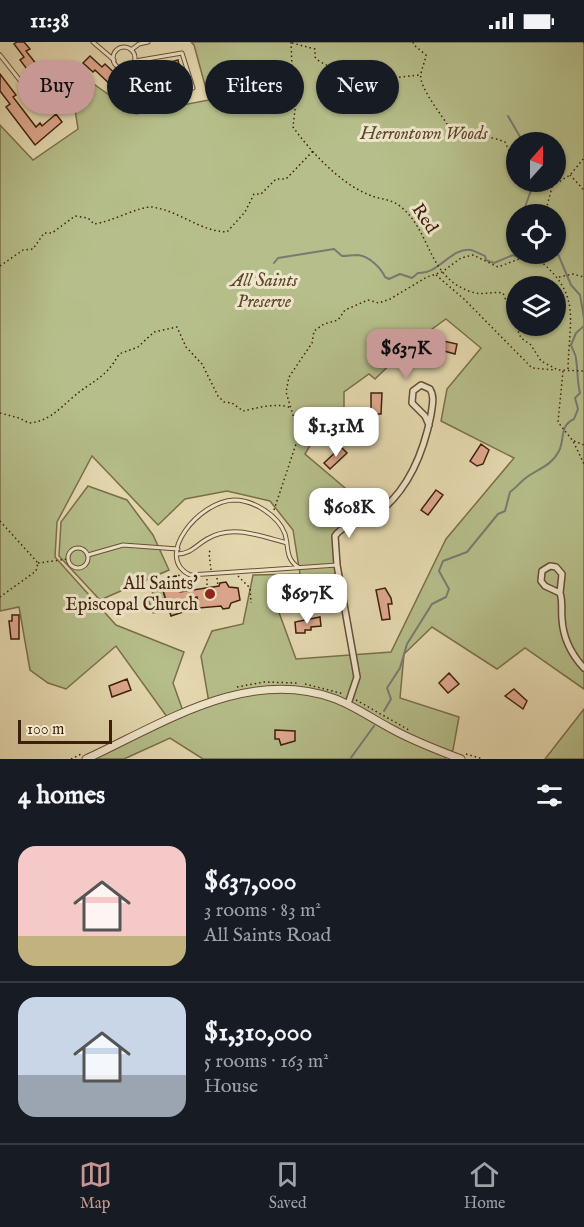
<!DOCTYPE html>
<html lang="en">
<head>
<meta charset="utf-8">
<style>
	body { margin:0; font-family:"IM FELL English",serif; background:#20242c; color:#f1f3f6; height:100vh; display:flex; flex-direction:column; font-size:22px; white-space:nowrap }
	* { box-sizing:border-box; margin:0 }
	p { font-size:20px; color:#9ea1a6 }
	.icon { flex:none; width:33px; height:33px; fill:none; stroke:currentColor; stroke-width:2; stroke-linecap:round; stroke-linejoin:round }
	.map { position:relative; height:717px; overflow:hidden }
	.sheet { display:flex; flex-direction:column; background:#171b24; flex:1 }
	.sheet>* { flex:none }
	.top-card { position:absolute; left:18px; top:18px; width:549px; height:54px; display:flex; gap:12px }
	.needle { width:39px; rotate:21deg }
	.tools { position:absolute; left:506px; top:90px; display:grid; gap:12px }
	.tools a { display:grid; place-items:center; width:60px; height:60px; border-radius:50%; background:#171b24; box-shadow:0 2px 4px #0004; font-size:30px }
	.scale { position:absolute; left:18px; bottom:15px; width:94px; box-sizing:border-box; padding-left:6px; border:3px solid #3e1f0b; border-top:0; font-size:16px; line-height:21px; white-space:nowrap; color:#3e1f0b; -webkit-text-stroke:4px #efe7cc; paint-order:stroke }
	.price { position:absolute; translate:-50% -51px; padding:0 14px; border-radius:12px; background:#fff; color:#222; font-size:20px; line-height:39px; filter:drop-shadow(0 2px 3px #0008) }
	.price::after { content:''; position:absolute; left:50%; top:36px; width:18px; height:14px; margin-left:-9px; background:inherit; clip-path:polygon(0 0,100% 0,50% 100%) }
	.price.active { background:#c59692; color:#111 }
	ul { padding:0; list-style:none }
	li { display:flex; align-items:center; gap:18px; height:150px; padding:0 18px }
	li+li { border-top:2px solid #363941 }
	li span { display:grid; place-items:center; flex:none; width:168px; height:120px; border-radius:18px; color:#555 }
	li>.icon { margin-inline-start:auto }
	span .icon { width:72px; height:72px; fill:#fffc; stroke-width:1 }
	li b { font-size:26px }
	h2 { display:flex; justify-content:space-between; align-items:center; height:72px; padding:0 18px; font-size:26px }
	.tag { padding:0 21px; border-radius:27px; background:#171b24; box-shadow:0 2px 4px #0004; font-size:21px; line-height:54px }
	.tag.active { background:#c59692; color:#111 }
	.status { display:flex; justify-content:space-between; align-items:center; height:42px; padding:0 30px; background:#171b24; direction:ltr }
	.status svg { height:16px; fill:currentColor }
	.dock { display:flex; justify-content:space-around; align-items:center; height:84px; border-top:2px solid #363941; background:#171b24; font-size:16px; color:#9ea1a6 }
	.dock a { display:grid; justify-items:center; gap:3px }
	.dock .active { color:#c59692 }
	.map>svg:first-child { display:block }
</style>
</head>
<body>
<div class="status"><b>11:38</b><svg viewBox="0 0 49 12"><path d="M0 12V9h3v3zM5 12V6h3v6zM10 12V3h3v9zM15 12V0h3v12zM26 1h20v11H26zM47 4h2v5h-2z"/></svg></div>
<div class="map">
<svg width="584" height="717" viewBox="0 0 584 717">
	<rect width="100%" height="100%" fill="#e6dab1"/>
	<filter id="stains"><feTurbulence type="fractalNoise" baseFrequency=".00333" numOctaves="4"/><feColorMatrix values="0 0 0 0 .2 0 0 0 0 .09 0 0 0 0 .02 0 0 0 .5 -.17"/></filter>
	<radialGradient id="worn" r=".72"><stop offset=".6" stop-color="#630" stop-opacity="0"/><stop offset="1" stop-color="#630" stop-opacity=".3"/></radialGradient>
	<path fill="#b6bf8b" stroke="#7a6f4b" stroke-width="1.5" fill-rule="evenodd" d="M 191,0 L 584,0 L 584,647 L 525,606 L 497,627 L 432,585 L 404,612 L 400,656 L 459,675 L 453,708 L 445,717 L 203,717 L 170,696 L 124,717 L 90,717 L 170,679 L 116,604 L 66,647 L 48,641 L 30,628 L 19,565 L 0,569 L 0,83 L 33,118 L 78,87 L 71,42 L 88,38 L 136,72 L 209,58 L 194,3 ZM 516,100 L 555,100 L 555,140 L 516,140 ZM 516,172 L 555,172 L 555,212 L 516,212 ZM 516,244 L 555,244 L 555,284 L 516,284 ZM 446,277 L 481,306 L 447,347 L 441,379 L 514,416 L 446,497 L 391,610 L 296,617 L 277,565 L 345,562 L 336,492 L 377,473 L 305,412 L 312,400 L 344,368 L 344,350 L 369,332 L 375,337 L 410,303 ZM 92,414 L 158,483 L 185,457 L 227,449 L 270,459 L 293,488 L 300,532 L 253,533 L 243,582 L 212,589 L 201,614 L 209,661 L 184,672 L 173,641 L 184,610 L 116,583 L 55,515 L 57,480 Z
		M 88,444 L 127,458 L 153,493 L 169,528 L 100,558 L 59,514 L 61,480 Z
		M 161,540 L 168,568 L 153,571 L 147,554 L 153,552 L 150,543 Z
		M 584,667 L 584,717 L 545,717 Z"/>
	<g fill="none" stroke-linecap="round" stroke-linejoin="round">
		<path stroke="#767b72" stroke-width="2" d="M 508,74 L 523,100
			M 526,172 L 525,165 L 534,140
			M 555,209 L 558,212 L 571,243 L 580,253 L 584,276
			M 537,212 L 548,212
			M 274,221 L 278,216 L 334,207 L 342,214 C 347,214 353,213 358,213 C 369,214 381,226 385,235 L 389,237 L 400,232 L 412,236 L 418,231 C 438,233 451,205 471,208 C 475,209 480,212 485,214 L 486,218 L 494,221 L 513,213 L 518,215 L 525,212
			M 384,669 L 391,657 L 387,646 L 400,626 L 407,602 L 432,562 L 446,555 L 449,547 L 439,529 L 443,519 L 467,510 L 498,472 L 505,469 L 510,450 C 517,445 521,439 527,435 C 540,426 552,423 559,409 C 565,397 559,384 574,377 L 578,367 L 575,356 L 580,351 C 577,340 578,329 576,317 C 576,312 573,309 571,303 L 576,291 L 584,284
			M 350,717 L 374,684"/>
	</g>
	<path fill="#e0aa90" stroke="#3e1f0b" stroke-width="1.5" d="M 17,0 L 24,0 L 30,7 L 26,9 L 45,33 L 36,39 L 20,18 L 24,15 L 14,2 Z
		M 90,14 L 102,25 L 105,22 L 124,40 L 116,48 L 95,28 L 93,30 L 83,21 Z
		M 178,18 L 181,32 L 178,33 L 180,42 L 138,52 L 137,45 L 141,45 L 139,35 L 169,28 L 172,23 L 171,20 Z
		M 63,25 L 68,61 L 57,63 L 51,28 Z
		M 0,32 L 16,53 L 13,55 L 36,85 L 40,81 L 42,84 L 56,72 L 62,80 L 35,103 L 6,65 L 10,62 L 0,49 Z
		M 434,297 L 457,302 L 455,312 L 433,306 Z
		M 371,351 L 382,351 L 381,372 L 371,372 Z
		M 481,402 L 489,408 L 483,422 L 477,424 L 470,419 Z
		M 341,405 L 347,411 L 330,427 L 324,421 Z
		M 436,448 L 443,453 L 428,473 L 421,468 Z
		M 176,534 L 180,550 L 219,544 L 220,541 L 226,540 L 229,545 L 238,546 L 240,558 L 231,561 L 229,566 L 223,567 L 221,564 L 199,566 L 197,555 L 183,559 L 186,569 L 171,574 L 160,539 Z
		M 385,546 L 391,556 L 392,562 L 388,562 L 390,577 L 382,578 L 376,548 Z
		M 12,573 L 19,573 L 19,597 L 11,597 L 9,579 L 12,579 Z
		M 320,575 L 321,584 L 311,585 L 311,588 L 305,588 L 305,591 L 296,591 L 295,580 Z
		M 449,631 L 459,642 L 448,651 L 439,641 Z
		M 127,637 L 131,648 L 112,655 L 109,644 Z
		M 514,647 L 527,659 L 523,667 L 505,654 Z
		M 275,688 L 295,689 L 295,699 L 281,703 L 279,697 L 275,697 Z"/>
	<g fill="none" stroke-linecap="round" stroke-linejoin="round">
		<defs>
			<path id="service" d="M 93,0 L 114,18
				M113 16a11 11 0 1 1 22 0a11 11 0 1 1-22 0Z
				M 131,8 L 139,2 L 148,0
				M 0,13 L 22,41
				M 135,19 L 182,11 L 193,46
				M68 516a10 10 0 1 1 20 0a10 10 0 1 1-20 0Z
				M 178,512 C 192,511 195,504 207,497 C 232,482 260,494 287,501
				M 88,513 L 123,503 L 178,507
				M 298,525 C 285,516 289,505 285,492 C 278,473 253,458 234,458 C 199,459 153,515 190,533 L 337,523"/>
			<path id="minor" d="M 550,524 L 556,525 L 562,532 L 560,551 L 545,544 L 541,539 L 542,529 Z
				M 560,551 C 563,560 561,568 562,577 C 563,595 571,612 584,626
				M 348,662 L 357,635 L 337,523 L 335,494 C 345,480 370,478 383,467 C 411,443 424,408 431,373 C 432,364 435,355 430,347 L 421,343 L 413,349 L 412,361 L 425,374 L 429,383"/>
			<path id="tertiary" d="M 86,717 C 162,682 247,625 333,656 C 353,663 371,676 390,686 C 413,699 437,708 461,717"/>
		</defs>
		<use href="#service" stroke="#684e34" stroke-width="5"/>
		<use href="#minor" stroke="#684e34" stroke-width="8"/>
		<use href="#tertiary" stroke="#684e34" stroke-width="9"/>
		<path stroke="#3e1f0b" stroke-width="1.5" stroke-dasharray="1.5 3" stroke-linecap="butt" d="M 291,0 L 292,25 L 297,50 L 293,85 C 311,110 339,140 367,152 C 379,158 391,156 401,165 C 431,189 428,237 472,250 C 483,254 492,249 503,251 L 521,296 L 531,303 L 541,319 L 558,328 L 584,329
			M 413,0 L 414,3 L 426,13 C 425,20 422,25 421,32 C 418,45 443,74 450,87 C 469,93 488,93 505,100 L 511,113 L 516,117
			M 584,0 L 584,3
			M 292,1 L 315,7 L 315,15 L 319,19 C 364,44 370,38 419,33
			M 570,133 L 584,148
			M 552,144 L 570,133 L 584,116
			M 545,172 L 552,145
			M 533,213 C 583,252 569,273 568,328
			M 0,224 L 23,208 L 33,207 L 44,191 L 52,191 L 75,174 L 88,176 L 94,182 C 111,180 140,164 152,165 C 180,169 199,189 227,190 L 245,170 L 254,152 L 261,152 L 276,137 L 286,137 L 313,109
			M 436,233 L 464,257 L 532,326 L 555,328
			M 559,235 L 573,232 L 584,235
			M 563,329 L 558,380 L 573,399 L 584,422
			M 0,371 L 19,376 L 29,381 C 49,379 58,368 72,356 C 92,338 105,338 119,312 L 138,305 L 154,290 L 177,285 L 186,305 L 202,322 L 218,354 L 224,360 L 232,361 L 243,369 C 256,366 278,360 291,366
			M 574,399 L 584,403
			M 274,468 L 299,393 L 286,350 L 289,335 L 312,301 L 314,289 L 324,282 L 338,278 L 345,268 L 368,258 L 379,261 L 390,257 L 427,235 L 442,230 L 461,216 L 473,213 L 498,225 L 532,212
			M 0,479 L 38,521 L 36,529 L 0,555
			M 38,521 L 68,517
			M 211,528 L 209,511 L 211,506
			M 238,534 L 250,546 L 251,561
			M 217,536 L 218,544
			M 188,537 L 188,547
			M 207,537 L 207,545
			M 158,541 L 161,537 L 181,533
			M 184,559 L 188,559
			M 305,642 L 344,652
			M 237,645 L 264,640 L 297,641
			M 356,658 L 409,688
			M 466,712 L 483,717
			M 71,717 L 81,712"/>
		<use href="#service" stroke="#efe7cc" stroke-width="3"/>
		<use href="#minor" stroke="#efe7cc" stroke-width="5"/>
		<use href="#tertiary" stroke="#efe7cc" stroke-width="7"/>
	</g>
	<circle fill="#8f2418" stroke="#efe7cc" stroke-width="2" cx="210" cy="552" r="6"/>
	<g text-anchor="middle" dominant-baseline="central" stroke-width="6" stroke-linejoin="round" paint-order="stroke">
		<g font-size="18" font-style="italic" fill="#5c472b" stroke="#efe7cc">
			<text x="424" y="92">Herrontown Woods</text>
			<text x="264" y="239">All Saints<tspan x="264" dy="21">Preserve</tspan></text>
		</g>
		<g font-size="18" fill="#3e1f0b" stroke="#efe7cc">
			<text transform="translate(424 177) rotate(56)">Red</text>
		</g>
		<g font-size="18" fill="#3e1f0b" stroke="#efe7cc" text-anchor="end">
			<text x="198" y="542">All Saints'<tspan x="198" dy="21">Episcopal Church</tspan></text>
		</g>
	</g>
	<rect width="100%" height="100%" filter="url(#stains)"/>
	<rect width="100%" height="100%" fill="url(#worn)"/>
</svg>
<div class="tools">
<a><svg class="needle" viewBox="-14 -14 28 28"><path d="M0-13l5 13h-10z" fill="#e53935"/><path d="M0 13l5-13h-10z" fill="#9ea1a6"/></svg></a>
<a><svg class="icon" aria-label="locate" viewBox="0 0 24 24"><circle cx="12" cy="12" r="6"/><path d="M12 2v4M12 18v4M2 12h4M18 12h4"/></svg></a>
<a><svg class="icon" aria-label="layers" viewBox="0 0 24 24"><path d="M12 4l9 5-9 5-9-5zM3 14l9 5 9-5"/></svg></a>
</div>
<div class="scale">100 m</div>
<b class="price active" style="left:406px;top:338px">$637K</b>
<b class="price" style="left:336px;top:416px">$1.31M</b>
<b class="price" style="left:349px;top:497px">$608K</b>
<b class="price" style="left:307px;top:583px">$697K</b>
<div class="top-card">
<a class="tag active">Buy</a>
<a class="tag">Rent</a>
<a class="tag">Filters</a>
<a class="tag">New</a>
</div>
</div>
<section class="sheet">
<h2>4 homes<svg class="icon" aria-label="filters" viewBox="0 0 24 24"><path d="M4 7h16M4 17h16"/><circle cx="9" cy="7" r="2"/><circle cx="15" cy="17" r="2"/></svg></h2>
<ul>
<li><span style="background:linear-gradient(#f6c9c9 75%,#c2b280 0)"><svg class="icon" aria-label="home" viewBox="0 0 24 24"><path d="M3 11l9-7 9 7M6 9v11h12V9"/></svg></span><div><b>$637,000</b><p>3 rooms · 83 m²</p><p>All Saints Road</p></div></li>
<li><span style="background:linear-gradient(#c9d6e8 65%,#9aa5b1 0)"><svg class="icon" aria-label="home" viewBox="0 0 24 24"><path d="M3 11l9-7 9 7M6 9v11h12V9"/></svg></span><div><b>$1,310,000</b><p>5 rooms · 163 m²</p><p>House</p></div></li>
</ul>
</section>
<nav class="dock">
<a class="active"><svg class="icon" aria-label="map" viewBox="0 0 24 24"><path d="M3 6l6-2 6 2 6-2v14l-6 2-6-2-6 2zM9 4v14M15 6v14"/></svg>Map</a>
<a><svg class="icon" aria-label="saved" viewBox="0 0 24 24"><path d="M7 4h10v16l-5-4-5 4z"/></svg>Saved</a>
<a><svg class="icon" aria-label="home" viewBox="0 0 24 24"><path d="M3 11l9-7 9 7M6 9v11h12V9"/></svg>Home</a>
</nav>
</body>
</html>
